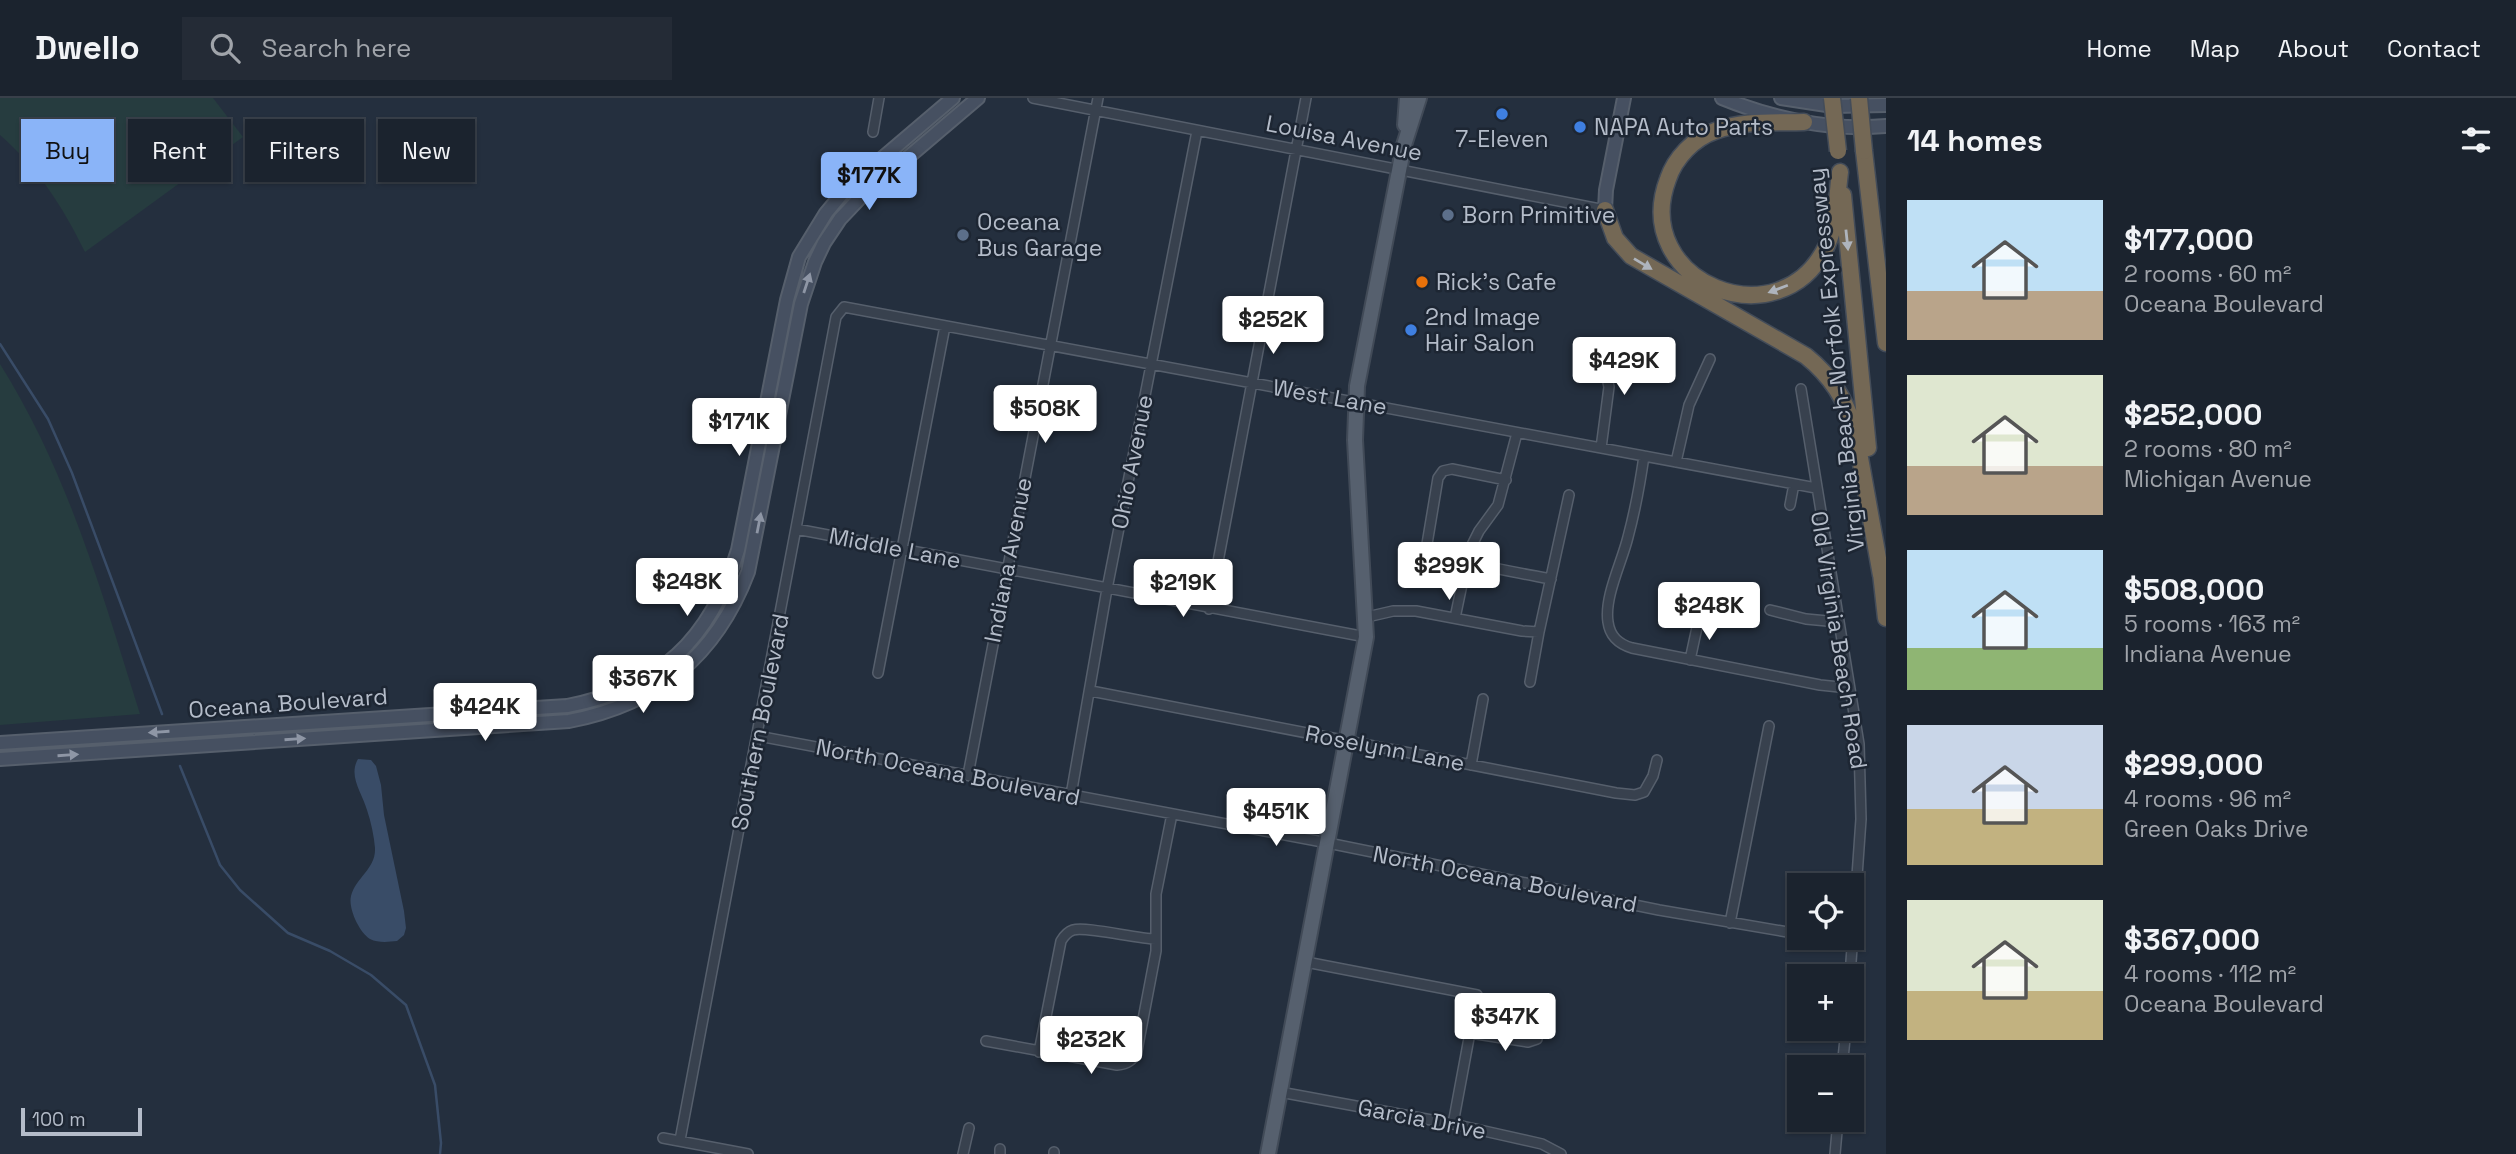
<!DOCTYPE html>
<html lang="en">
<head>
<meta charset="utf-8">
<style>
	body { margin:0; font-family:"Space Grotesk",sans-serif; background:#242b36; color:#f1f3f6; height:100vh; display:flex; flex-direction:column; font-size:26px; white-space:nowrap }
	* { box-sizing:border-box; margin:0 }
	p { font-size:23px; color:#a0a4aa }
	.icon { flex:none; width:38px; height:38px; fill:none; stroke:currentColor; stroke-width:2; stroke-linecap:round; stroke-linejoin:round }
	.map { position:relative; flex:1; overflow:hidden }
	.sheet { display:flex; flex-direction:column; background:#1b232e; width:630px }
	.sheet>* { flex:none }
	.guide { position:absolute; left:21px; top:21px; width:665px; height:63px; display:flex; gap:14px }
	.tools { position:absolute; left:1787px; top:775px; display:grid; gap:14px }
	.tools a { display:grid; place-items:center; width:77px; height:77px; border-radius:0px; background:#1b232e; box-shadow:0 2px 5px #0004,0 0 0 2px #39404a; font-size:35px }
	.scale { position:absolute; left:21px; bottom:18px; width:121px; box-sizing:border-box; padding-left:7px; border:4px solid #b4bcc9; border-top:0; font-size:19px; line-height:24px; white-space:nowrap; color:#b4bcc9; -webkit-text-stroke:5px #1d2633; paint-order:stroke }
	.price { position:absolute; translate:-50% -60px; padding:0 16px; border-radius:7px; background:#fff; color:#222; font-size:23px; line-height:46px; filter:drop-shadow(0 2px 4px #0008) }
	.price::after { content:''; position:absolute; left:50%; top:42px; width:21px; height:16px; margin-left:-10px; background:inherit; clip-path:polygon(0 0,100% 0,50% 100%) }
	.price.selected { background:#8ab4f8; color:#111 }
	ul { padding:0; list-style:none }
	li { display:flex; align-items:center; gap:21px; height:175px; padding:0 21px }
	li span { display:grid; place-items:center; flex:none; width:196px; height:140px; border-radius:0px; color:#555 }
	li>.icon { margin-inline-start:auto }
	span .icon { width:84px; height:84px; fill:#fffc; stroke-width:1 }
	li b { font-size:30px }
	h2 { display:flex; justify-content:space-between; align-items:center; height:84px; padding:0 21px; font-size:30px }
	.pill { padding:0 24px; border-radius:0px; background:#1b232e; box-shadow:0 2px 5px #0004,0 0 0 2px #39404a; font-size:24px; line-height:63px }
	.pill.selected { background:#8ab4f8; color:#111 }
	header { display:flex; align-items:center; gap:42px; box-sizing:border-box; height:98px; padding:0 35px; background:#1b232e; border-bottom:2px solid #39404a }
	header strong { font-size:33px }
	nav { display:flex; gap:38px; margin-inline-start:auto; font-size:24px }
	.search { width:490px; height:63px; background:#242b36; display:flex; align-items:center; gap:18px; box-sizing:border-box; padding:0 24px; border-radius:0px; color:#a0a4aa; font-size:26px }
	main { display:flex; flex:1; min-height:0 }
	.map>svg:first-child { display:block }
</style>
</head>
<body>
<header>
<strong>Dwello</strong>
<div class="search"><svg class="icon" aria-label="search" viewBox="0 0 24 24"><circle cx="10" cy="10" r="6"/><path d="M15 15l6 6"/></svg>Search here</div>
<nav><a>Home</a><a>Map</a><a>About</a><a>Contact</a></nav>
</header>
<main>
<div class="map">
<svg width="1886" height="1056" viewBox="0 0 1886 1056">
	<rect width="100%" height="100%" fill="#242f3e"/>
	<path fill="#263c3f" d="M 0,0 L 213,0 L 243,39 L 85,154 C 63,109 38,70 0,37 Z
		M 0,266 C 68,374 102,495 140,616 L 0,627 Z"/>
	<path fill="#394c67" d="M 358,661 L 371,662 L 376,668 L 381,687 L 384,717 L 404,813 L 406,830 L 404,837 L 397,843 C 388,844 378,845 370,841 C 359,834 348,810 351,798 C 356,779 376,771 375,750 C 374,738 371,724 367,712 C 362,695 348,678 358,661 Z"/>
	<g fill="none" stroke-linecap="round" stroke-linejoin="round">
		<path stroke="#394c67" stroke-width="2.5" d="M 0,246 L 48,321 L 72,375 L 162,616
			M 180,668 L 220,767 L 240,792 L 288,835 L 330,853 L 371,877 L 406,907 L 435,987 L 441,1045 L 440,1056"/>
		<defs>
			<path id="street" d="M 1033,0 L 1605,112
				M 873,34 L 879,0
				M 1801,291 L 1859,646 L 1861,721 L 1850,878
				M 1601,350 L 1609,289 L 1601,249
				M 1644,358 C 1640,386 1635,413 1628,439 C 1622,464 1604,499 1608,524 C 1610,539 1619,546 1632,550 L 1820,587 L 1849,590
				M 1676,364 L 1689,307 L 1710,261
				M 1506,382 L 1452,371 L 1443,373 L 1438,380 L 1427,446 C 1441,463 1526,476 1551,481
				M 1790,407 L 1794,386
				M 796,431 L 1366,539
				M 1209,511 L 1306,0
				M 1770,512 L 1806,521 L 1838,524
				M 1367,519 L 1393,513 L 1416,513 L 1522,533 L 1539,534
				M 1455,520 L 1469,453 L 1479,433 L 1498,407 L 1517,335
				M 1690,562 L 1699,520
				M 878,575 L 945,228
				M 1530,584 L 1539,534 L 1569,397
				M 1091,593 L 1616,695 L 1635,697 L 1644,694 L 1653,678 L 1657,662
				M 758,638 L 1328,745 L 1659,812 L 1799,836
				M 1471,667 L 1483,601
				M 968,677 L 1098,0
				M 1071,697 L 1107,491 L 1197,33
				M 1730,825 L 1769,628
				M 1824,840 L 1853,844
				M 1306,864 L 1477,897 L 1453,1026
				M 1470,935 L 1528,944 L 1537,941
				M 986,943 L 1117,967 C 1128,966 1133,962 1137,953 L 1156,853 L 1156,796 L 1172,716
				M 1039,954 L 1061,843 C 1064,838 1067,834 1073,832 C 1086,828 1137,841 1156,841
				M 1842,970 L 1846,931
				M 1280,994 L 1453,1026 L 1542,1046 L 1561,1056
				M 663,1040 L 748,1056
				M 680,1042 L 836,219 L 844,209 L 1816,390
				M 963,1056 L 969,1030
				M 1000,1056 L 1000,1051
				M 1054,1056 L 1054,1054
				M 1835,1056 L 1838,1022"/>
			<path id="secondary" d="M 1722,0 C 1773,21 1831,33 1886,28
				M 1781,0 L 1833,8 L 1886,7
				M 1605,112 L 1606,92 L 1624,0
				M 0,645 L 567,608 C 659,591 711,541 738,452 L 787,202 L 799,159 L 826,115 L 846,91 L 953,0
				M 0,661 L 569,623 C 658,606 716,558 748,474 L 801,206 L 815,164 L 824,145 L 840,121 L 859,101 L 978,0"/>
			<path id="primary" d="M 1405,27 L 1407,0
				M 1268,1056 L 1366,539 L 1355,342 L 1357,288 L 1404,47 L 1419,0"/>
			<path id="highway" d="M 1804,24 C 1775,25 1743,22 1715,33 C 1694,40 1675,60 1668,81 C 1629,184 1781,246 1827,147 C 1837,125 1837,97 1840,74
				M 1864,53 L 1886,245
				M 1843,97 L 1868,350
				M 1605,112 L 1615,140 L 1631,158 L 1806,258 C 1832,279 1845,301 1855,332 L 1881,477
				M 1880,466 L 1886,520"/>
		</defs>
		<use href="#street" stroke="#565f6c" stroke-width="12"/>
		<use href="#secondary" stroke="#565f6c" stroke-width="16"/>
		<use href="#primary" stroke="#414a57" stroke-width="18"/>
		<use href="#highway" stroke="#434c59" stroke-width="19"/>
		<use href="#street" stroke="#38414e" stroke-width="9"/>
		<use href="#secondary" stroke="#465061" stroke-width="12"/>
		<use href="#primary" stroke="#56606e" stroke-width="14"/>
		<use href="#highway" stroke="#746855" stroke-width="16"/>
		<defs>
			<path id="highway-bridge" d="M 1832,0 L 1838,53
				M 1859,0 L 1864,53"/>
		</defs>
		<use href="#highway-bridge" stroke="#434c59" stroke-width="19" stroke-linecap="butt"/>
		<use href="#highway-bridge" stroke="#746855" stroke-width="16"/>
	</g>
	<defs><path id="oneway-solid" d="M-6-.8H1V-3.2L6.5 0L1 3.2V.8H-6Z" transform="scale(1.75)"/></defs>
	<g fill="#aeb4bd">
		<use href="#oneway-solid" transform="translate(1847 142) rotate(84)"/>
		<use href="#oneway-solid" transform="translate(1643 166) rotate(31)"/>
		<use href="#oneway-solid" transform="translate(1778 191) rotate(159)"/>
	</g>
	<g fill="#8e96a5">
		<use href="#oneway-solid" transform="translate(807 185) rotate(-72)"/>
		<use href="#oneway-solid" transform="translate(759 425) rotate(-79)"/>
		<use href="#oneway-solid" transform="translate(159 634) rotate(176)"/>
		<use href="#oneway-solid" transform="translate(295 641) rotate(-4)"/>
		<use href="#oneway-solid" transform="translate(68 657) rotate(-4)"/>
	</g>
	<g fill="#3f7fe0" stroke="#1d2633" stroke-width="2.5">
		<circle cx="1502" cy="16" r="7"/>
		<circle cx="1580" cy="29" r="7"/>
		<circle cx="1411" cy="232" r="7"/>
	</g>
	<g fill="#5c6f8a" stroke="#1d2633" stroke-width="2.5">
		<circle cx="1448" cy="117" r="7"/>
		<circle cx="963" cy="137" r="7"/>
	</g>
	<circle fill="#e8710a" stroke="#1d2633" stroke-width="2.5" cx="1422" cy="184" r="7"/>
	<g text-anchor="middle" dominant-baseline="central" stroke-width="5" stroke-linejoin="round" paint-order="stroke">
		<g font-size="23" fill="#b4bcc9" stroke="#1d2633" text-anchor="start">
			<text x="1594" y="29">NAPA Auto Parts</text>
			<text x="1502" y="41" text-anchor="middle">7-Eleven</text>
			<text x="1462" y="117">Born Primitive</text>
			<text x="977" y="124">Oceana<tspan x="977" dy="26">Bus Garage</tspan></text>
			<text x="1436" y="184">Rick's Cafe</text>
			<text x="1425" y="219">2nd Image<tspan x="1425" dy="26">Hair Salon</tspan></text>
		</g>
		<g font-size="23" fill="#b4bcc9" stroke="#1d2633">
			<text transform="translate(1344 40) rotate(11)">Louisa Avenue</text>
			<text transform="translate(1836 262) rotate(-96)">Virginia Beach-Norfolk Expressway</text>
			<text transform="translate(1330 299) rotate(10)">West Lane</text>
			<text transform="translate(1132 364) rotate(-79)">Ohio Avenue</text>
			<text transform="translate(895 450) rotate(11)">Middle Lane</text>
			<text transform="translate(1008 462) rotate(-79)">Indiana Avenue</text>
			<text transform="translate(1839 542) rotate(81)">Old Virginia Beach Road</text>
			<text transform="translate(288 605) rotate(-4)">Oceana Boulevard</text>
			<text transform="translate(760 624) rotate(-79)">Southern Boulevard</text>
			<text transform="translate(1385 650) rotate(11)">Roselynn Lane</text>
			<text transform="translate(948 674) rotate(11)">North Oceana Boulevard</text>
			<text transform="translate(1505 781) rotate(11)">North Oceana Boulevard</text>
			<text transform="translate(1422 1021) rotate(11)">Garcia Drive</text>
		</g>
	</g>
</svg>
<div class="tools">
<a><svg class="icon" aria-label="locate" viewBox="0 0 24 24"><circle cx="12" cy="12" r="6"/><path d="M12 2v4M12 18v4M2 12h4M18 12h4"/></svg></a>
<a>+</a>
<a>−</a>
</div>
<div class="scale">100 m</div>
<b class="price selected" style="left:869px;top:114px">$177K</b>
<b class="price" style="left:1273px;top:258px">$252K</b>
<b class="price" style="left:1624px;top:299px">$429K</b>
<b class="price" style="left:1045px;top:347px">$508K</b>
<b class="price" style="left:739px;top:360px">$171K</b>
<b class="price" style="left:1449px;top:504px">$299K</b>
<b class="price" style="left:687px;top:520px">$248K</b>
<b class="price" style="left:1183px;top:521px">$219K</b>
<b class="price" style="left:1709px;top:544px">$248K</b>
<b class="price" style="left:643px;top:617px">$367K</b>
<b class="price" style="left:485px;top:645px">$424K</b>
<b class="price" style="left:1276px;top:750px">$451K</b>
<b class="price" style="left:1505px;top:955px">$347K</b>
<b class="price" style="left:1091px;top:978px">$232K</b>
<div class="guide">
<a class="pill selected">Buy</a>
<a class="pill">Rent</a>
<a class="pill">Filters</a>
<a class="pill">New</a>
</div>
</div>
<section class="sheet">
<h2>14 homes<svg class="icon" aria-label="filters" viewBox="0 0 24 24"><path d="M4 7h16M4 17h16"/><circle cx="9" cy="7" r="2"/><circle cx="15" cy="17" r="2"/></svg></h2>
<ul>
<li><span style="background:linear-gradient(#bfe0f5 65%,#b9a48a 0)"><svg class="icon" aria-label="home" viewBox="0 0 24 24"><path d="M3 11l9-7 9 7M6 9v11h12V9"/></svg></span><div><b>$177,000</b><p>2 rooms · 60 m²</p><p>Oceana Boulevard</p></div></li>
<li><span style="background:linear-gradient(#dfe7d0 65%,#b9a48a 0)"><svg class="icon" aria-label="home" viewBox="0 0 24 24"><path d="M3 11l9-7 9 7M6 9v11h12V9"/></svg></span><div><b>$252,000</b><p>2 rooms · 80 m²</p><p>Michigan Avenue</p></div></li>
<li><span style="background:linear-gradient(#bfe0f5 70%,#8fb573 0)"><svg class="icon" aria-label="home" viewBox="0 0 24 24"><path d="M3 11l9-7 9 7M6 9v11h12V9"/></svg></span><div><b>$508,000</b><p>5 rooms · 163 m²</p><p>Indiana Avenue</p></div></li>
<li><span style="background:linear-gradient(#c9d6e8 60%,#c2b280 0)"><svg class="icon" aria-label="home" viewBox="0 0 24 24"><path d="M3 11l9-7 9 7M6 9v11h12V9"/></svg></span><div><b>$299,000</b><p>4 rooms · 96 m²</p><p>Green Oaks Drive</p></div></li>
<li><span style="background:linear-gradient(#dfe7d0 65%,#c2b280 0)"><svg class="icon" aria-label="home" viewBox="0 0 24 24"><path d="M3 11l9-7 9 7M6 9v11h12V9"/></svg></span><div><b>$367,000</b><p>4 rooms · 112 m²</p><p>Oceana Boulevard</p></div></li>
</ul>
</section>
</main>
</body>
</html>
